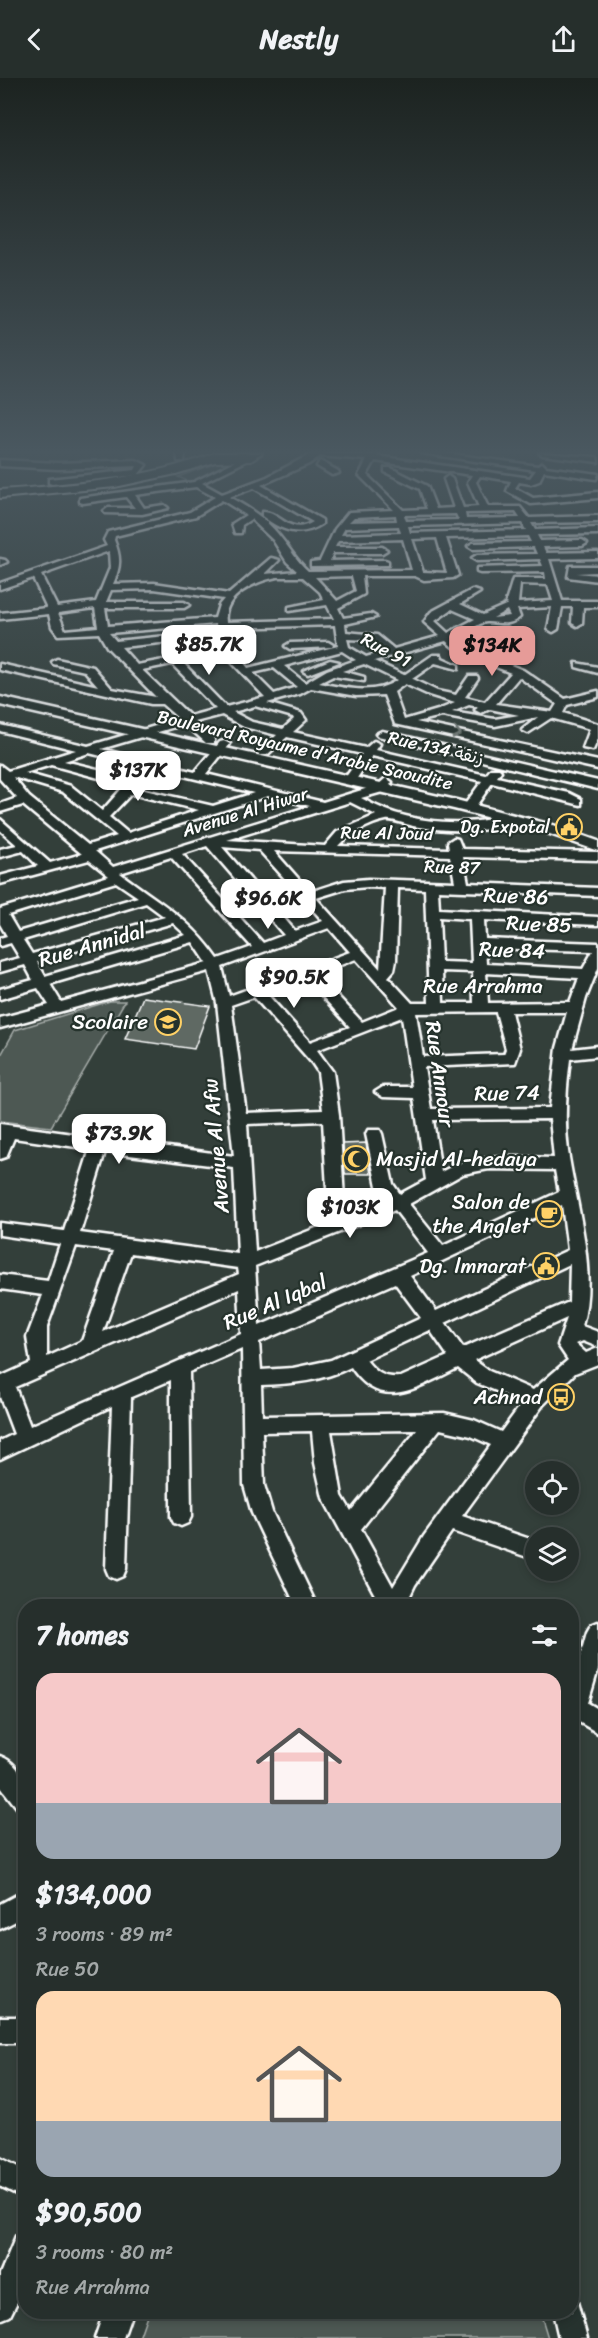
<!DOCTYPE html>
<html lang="en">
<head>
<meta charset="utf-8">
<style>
	body { margin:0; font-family:Sriracha,"Playpen Sans Arabic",sans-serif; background:#323b38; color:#f1f3f6; height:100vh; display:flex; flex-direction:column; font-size:22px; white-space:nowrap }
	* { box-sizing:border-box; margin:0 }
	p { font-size:20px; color:#a4a9a9 }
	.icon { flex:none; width:33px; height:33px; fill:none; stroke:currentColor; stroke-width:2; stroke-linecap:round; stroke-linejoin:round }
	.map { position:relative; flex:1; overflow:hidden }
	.details { position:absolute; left:18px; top:1521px; width:561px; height:720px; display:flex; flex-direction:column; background:#262f2c; border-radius:24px; box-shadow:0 3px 9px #0003,0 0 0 2px #424a48 }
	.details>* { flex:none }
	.buttons { position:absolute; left:525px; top:1383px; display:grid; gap:12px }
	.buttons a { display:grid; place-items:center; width:54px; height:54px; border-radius:50%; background:#262f2c; box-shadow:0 3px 9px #0003,0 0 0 2px #424a48; font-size:30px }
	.price { position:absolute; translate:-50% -51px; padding:0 14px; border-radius:12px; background:#fff; color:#222; font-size:20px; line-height:39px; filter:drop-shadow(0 2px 3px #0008) }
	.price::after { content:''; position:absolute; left:50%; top:36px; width:18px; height:14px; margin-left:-9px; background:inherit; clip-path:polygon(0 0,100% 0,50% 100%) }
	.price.active { background:#e69b98; color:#111 }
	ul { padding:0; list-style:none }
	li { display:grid; align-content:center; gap:12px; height:318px; padding:0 18px }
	li span { display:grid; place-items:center; height:186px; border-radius:18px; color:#555 }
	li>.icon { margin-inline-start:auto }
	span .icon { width:108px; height:108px; fill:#fffc; stroke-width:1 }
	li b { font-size:26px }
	h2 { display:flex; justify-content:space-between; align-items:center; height:72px; padding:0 18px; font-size:26px }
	header { display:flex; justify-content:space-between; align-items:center; height:78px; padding:0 18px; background:#262f2c; font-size:27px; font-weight:700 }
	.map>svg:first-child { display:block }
</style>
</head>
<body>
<header><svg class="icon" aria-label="back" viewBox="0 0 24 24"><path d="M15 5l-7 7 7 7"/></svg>Nestly<svg class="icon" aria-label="share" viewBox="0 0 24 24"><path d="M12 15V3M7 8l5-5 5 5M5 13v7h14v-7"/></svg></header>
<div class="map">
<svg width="598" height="2260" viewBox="0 0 598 2260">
	<rect width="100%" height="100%" fill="#333f3a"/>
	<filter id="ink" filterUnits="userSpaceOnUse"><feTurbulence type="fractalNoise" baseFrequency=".0167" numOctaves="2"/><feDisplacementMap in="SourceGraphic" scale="12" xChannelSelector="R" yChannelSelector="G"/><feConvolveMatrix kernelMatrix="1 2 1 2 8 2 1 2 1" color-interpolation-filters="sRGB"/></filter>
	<g filter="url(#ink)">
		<path fill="#4d5853" stroke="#a6aca9" stroke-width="1.5" d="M 230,380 L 242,380 L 190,404 L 178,399 Z
			M 110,923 L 125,923 L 51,1049 L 0,1043 L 0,979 L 15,952 Z
			M 148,2234 L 540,2234 L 548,2260 L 139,2260 Z"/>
		<path fill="#5f6964" stroke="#fff" stroke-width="1.5" d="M 143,919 L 210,928 L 194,971 L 125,961 Z
			M 366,1065 L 371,1096 L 345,1096 L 343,1066 Z"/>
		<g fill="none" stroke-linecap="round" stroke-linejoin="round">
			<defs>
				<path id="minor" d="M 177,375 L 185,375 L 184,383 L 178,383 Z
					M 251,375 L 262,375 L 202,405 L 222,416 L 267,399 L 313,375 L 370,377 L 379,375 L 377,378 L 530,400 L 536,392 L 421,375 L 445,375 L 538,388 L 542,385 L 546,389 L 598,396 L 596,401 L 544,393 L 539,403 L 531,406 L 519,404 L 515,410 L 533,420 L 598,414 L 598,420 L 531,426 L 507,413 L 511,403 L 480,398 L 476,404 L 488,429 L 520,429 L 529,440 L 598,438 L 598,444 L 531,445 L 535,452 L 598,450 L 598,456 L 537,457 L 540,463 L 582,462 L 587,465 L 582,468 L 543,469 L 546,475 L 598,474 L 598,480 L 549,481 L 562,523 L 598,523 L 598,529 L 583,529 L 582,545 L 577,548 L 572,545 L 573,529 L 562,529 L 558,551 L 553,554 L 548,551 L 552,529 L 517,531 L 520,539 C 509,549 500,544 487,544 C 481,544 474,550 468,552 L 486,555 L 486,559 L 459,557 L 454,560 L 467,570 L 523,592 L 565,621 L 598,613 L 598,619 L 567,627 L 563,635 L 598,646 L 598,661 L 593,672 L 583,670 L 590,651 L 551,640 L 528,655 L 522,652 L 538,639 L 495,648 L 442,638 L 416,644 L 598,683 L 598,691 L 395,646 L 384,617 L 356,618 L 311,610 L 300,616 L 267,625 L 301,635 L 306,642 L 293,654 L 366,670 L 374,663 L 380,666 L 376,672 L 486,697 L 491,691 L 499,691 L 501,693 L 497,699 L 569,715 L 581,721 L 581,727 L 492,705 L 476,728 L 472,729 L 466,725 L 482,703 L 372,678 L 353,706 L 345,706 L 343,703 L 362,676 L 287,659 L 267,677 L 259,677 L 259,673 L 277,657 L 244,649 L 222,637 L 195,644 L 214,661 L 214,665 L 206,665 L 185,646 L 101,671 L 195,694 L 220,664 L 224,663 L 230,666 L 206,696 L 323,724 L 378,707 L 386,700 L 392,704 L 386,713 L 361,720 C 405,746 462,750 510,737 L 516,741 C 501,758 434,752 413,748 C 405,746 393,741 386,742 C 370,745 348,757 338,768 L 449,771 L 448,764 L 454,760 L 458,761 L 462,771 L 598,774 L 598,782 L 463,779 L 468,805 L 598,810 L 598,818 L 438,812 L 439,831 L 598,839 L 598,847 L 484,842 L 485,861 L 598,865 L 598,890 L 586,920 L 572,971 L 598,968 L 598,978 L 570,981 C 566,1012 564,1042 568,1073 C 576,1128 598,1192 582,1248 L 598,1254 L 598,1269 L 583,1263 L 576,1266 L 586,1275 L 598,1270 L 598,1286 L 575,1295 L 543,1327 L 462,1438 L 536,1463 L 536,1482 L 452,1453 L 415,1507 L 405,1528 L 381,1528 L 323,1420 L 315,1385 L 312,1353 L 262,1354 L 264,1407 L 272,1434 L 317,1528 L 296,1528 L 252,1435 L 244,1407 L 242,1271 L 189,1294 L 191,1439 L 188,1445 L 181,1448 L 174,1445 L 171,1439 L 171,1302 L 131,1319 L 126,1491 L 123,1498 L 116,1501 L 109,1498 L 106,1491 L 112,1328 L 0,1381 L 0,1363 L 14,1356 L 0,1319 L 0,1299 L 31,1285 L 27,1259 L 43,1217 L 0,1211 L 0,1197 L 48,1203 L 60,1166 L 0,1157 L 0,1145 L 64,1153 L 90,1071 L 14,1060 L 6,1079 L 0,1081 L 0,1046 L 234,1078 L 217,925 L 209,893 L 0,950 L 0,940 L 49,927 L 38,910 L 0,921 L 0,911 L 33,902 L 25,887 L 0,894 L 0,885 L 20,880 L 11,865 L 0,868 L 0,860 L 7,858 L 0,846 L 0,831 L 109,798 L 89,782 L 0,806 L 0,798 L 38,788 L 23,773 L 0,779 L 0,771 L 17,767 L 0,752 L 0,741 L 50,785 L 82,776 L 23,727 L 0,734 L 0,726 L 17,720 L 0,701 L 0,687 L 8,693 L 76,672 L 0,653 L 0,647 L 88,668 L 179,641 L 162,626 L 151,626 L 0,592 L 0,586 L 98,608 L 85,593 L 53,586 L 52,584 L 57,581 L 93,589 L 112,611 L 156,619 L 107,569 L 99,555 L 58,557 L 52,549 L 49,536 L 0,541 L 0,535 L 47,530 L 33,500 L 0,511 L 0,505 L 107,468 L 104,462 L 108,454 L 190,434 L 215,419 L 196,409 L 135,417 L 144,430 L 164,427 L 168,430 L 142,436 L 105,435 L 104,433 L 108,430 L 135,430 L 126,419 L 83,425 L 80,424 L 80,420 L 194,404 ZM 320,378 L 367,382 L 359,397 L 394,432 L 349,434 L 335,451 L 320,483 L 311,484 L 311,488 L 388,487 L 388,483 L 385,482 L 330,483 L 333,475 L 382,475 L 387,472 L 382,469 L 335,469 L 338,463 L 403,461 L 412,492 L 308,493 C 296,482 291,472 281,460 C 268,442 248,429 229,419 L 254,410 L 313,444 C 288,459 281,433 262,434 L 262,438 C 281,453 301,460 322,446 L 322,442 L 261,407 L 309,386 ZM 375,383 L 472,397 L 468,404 L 479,429 L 463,430 L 452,401 L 448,398 L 444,401 L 454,430 L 436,431 L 427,408 L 391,390 L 385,390 L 385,394 L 420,411 L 427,431 L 403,432 L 367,397 ZM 222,422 L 246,437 L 232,446 L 235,455 L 241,455 L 242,447 L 251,441 L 273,462 L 287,484 L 297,493 L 265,496 L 279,482 L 271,480 L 229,516 L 154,505 L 113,506 C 121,488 121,479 114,462 L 115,458 L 196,438 ZM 516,434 L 520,440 L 466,441 L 465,435 ZM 456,436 L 459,442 L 406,443 L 404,437 ZM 396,437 L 397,443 L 349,444 L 354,439 ZM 522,445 L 526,452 L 410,455 L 408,448 ZM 399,448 L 401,455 L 341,457 L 345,450 ZM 528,458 L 531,464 L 473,465 L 468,468 L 473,471 L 534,469 L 537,476 L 477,477 L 472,480 L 477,483 L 540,481 L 543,488 L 477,490 L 477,494 L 480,495 L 545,494 L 546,501 L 513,501 L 506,524 L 508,526 L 483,537 L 460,526 L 480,514 L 472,512 L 431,534 L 424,544 L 440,558 L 394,571 L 377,557 L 346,554 L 345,546 L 376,539 L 371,536 L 343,540 L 338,530 L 364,516 L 362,498 L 415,498 L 424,502 L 453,500 L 458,497 L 446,460 ZM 437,460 L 447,495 L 423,494 L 412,461 ZM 109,473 L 110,490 L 96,524 L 57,529 L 41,497 ZM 352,498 L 356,513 L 337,523 L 315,499 ZM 277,499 L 303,499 L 320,514 L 324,522 L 289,529 L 289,533 L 327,527 L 334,541 L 226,544 C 222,517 257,503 277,499 ZM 520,506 L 548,507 L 553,523 L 518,525 ZM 154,511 L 224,521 L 219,527 L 215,540 L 108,548 L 105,530 L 184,530 L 189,527 L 184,524 L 106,524 L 111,512 ZM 95,530 L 98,549 L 65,552 L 58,535 ZM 452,531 L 475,541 L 448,555 L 435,543 ZM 507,532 L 510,538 L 493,540 ZM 216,546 L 217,553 L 116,563 L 109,555 ZM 335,547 L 338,568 L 248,590 L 233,572 L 227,550 ZM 219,559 L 222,571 L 137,587 L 121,569 ZM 347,561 L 370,562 L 384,574 L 366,579 L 349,569 ZM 446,563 L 459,574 L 511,595 L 485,624 L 465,619 L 478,600 L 477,598 L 469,598 L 456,617 L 437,613 L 412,601 L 435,585 L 458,591 L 458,587 L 442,580 L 441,577 L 433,577 L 404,597 L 374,583 ZM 342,573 L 356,582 L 327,592 L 305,605 L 284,588 ZM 225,577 L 265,619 L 226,629 L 182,584 ZM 172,586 L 216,631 L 190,638 L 142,592 ZM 364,586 L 397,602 C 374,618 346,610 319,605 L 333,598 L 364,603 L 364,599 L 342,593 ZM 274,590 L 297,609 L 274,616 L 253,595 ZM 519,599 L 557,626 L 552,634 L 496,626 ZM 405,606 L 429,617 L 455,625 L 438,632 L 404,642 L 394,614 ZM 469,627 L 479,629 L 475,632 L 481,635 L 490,631 L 519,637 L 495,641 L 452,634 ZM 255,628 L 293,639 L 294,641 L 283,651 L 252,644 L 233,634 ZM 89,675 L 254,715 L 213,728 L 136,710 L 141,704 L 139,701 L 64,683 ZM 51,687 L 125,707 L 102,733 L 71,708 L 25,695 ZM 13,699 L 63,714 L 117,758 L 88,767 L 29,719 ZM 131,716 L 199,732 L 128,755 L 109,739 ZM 268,718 L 310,728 L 113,789 L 95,773 ZM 350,724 L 376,737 L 337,754 L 325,768 L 227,762 ZM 207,768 L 284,857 L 263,865 L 182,776 ZM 222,769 L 259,772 L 323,843 L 295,853 ZM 274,773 L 450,778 L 455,804 L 368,801 L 344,803 L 310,814 ZM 171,779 L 252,869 L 218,881 C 189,839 159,825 120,795 ZM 116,804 L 138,819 L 18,854 L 8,837 ZM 368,809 L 385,810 L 380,891 L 316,820 L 345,811 ZM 398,810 L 425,811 L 429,925 L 412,925 L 388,899 L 394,892 L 396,882 ZM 146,825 L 165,839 L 32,876 L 23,862 ZM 439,839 L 470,841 L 472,885 L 441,884 ZM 173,845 L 186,857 L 45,898 L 37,884 ZM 329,850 L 350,874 L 229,918 L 222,889 ZM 193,864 L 207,885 L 61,924 L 50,906 ZM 485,870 L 593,873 L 583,891 L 486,886 ZM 356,881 L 399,929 L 362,944 L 317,896 ZM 442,893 L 473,894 L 474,925 L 443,925 ZM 486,895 L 579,900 L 570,924 L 488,925 ZM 306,900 L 350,949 L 310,964 L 266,915 ZM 254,919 L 312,985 L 318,994 L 323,1032 L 246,1035 L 231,927 ZM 496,934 L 506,971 L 504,976 L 423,979 L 416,935 ZM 511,934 L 567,934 L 557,970 L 550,1030 L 431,1031 L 424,989 L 515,985 L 520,971 ZM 402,939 L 412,1009 L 383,1009 L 375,1014 L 383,1019 L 414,1020 L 426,1102 L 400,1116 L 393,1106 L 382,1056 L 380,1052 L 368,1052 L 366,1056 L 377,1108 L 387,1122 L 345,1138 L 339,1037 L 333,994 L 317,972 ZM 550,1041 L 554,1080 C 515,1079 475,1075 441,1094 L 433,1042 ZM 323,1043 L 329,1145 L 255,1174 L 247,1046 ZM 105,1074 L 234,1090 L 238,1176 L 80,1155 ZM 489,1091 L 555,1092 L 559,1114 L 443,1168 L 409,1126 L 463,1096 ZM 562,1127 L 568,1172 L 436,1233 L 410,1198 ZM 395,1132 L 428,1175 L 259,1248 L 255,1188 ZM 76,1168 L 114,1173 L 82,1263 L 47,1279 L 47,1249 ZM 131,1175 L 238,1190 L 239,1196 L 103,1254 ZM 570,1186 L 569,1224 L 463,1270 L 445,1245 ZM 395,1205 L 421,1240 L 331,1282 L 293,1290 L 261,1292 L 259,1264 ZM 239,1211 L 241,1256 L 30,1348 L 15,1309 ZM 567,1240 L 558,1267 L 568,1282 L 533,1312 L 489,1293 L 474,1282 ZM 430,1252 L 448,1278 L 401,1299 C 384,1300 377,1296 366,1282 ZM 351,1289 C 382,1336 419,1308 458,1290 L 477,1305 L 523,1324 L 501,1354 L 474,1342 L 444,1335 L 262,1338 L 261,1307 C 292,1306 323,1303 351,1289 ZM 440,1351 L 471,1358 L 491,1367 L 424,1458 L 393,1509 L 361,1451 ZM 417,1352 L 351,1433 L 342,1418 L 331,1353 Z
					M 539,375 L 597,379 L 598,384 L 543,377 Z
					M 0,382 L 58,385 L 136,382 L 146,387 L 138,397 L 52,406 L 49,405 L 49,401 L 135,392 L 137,388 L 58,391 L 0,388 Z
					M 320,383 L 338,393 L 339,395 L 332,397 L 317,388 Z
					M 0,481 L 5,482 L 7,484 L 0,487 Z
					M 570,488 L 598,488 L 598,494 L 576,495 L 598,497 L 598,503 L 568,499 Z
					M 328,564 L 333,567 L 332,569 L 290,571 L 285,568 L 290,565 Z
					M 330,582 L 339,584 L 308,596 L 303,593 Z
					M 576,585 L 598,589 L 598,595 L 576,589 Z
					M 382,653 L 598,703 L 598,711 L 378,658 L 376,656 Z
					M 598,1544 L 598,1591 L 588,1625 L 598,1631 L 598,1655 L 572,1640 L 572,1608 L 587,1554 L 591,1547 Z
					M 0,1678 C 25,1688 26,1711 26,1734 L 18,1731 L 0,1708 Z
					M 26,1812 L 26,1838 L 0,1851 L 0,1826 Z
					M 0,1939 L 26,1939 L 26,1965 L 0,1965 Z
					M 0,2080 L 26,2093 L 26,2121 L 0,2108 Z
					M 26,2154 L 26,2206 L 10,2238 L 0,2242 L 0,2196 L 16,2158 Z
					M 572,2222 L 577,2224 L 587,2260 L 559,2260 L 553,2234 L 572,2234 Z
					M 104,2234 L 132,2234 L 123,2260 L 95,2260 Z"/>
				<path id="major" d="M 0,619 L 456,722 L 556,748 L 598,763 L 598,773 L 544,754 L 454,731 L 0,627 Z"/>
				<path id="highway" d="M 215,375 L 251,375 L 257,379 L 251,383 L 215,384 L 176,396 L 115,409 L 0,420 L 0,412 C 73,407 146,401 215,375 Z"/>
			</defs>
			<use href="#minor" stroke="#fff" stroke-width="5"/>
			<use href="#major" stroke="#fff" stroke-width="5"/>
			<use href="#highway" stroke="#fff" stroke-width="4"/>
			<use href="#minor" fill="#26332d" fill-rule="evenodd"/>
			<use href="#major" fill="#26332d" fill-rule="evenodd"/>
			<use href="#highway" fill="#26332d" fill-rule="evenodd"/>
		</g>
		<defs><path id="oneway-chevron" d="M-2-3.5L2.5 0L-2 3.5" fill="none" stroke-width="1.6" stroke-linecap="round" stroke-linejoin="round" transform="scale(1.5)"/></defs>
		<use stroke="#727a76" href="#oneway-chevron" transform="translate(457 655) rotate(13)"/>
	</g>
	<linearGradient id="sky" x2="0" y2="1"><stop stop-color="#1c2320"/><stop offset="0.54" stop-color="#4a5860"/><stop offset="1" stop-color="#4a5860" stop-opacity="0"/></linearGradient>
	<rect width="598" height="692" fill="url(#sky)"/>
	<defs>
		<symbol id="civic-ring" viewBox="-11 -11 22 22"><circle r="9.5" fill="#26332d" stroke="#ffd166" stroke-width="1.5"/><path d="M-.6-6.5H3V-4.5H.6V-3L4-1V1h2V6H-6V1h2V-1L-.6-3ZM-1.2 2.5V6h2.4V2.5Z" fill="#ffd166"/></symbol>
		<symbol id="school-ring" viewBox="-11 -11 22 22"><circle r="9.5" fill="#26332d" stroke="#ffd166" stroke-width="1.5"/><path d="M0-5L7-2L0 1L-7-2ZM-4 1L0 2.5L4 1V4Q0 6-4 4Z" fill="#ffd166"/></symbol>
		<symbol id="mosque-ring" viewBox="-11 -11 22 22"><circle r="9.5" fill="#26332d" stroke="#ffd166" stroke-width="1.5"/><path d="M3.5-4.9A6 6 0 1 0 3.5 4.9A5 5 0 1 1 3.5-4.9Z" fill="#ffd166"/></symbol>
		<symbol id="cafe-ring" viewBox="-11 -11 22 22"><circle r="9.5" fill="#26332d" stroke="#ffd166" stroke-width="1.5"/><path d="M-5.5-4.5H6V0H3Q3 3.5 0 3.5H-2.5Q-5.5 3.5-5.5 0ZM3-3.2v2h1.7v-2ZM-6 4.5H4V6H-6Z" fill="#ffd166"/></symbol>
		<symbol id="bus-ring" viewBox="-11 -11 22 22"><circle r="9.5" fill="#26332d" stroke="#ffd166" stroke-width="1.5"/><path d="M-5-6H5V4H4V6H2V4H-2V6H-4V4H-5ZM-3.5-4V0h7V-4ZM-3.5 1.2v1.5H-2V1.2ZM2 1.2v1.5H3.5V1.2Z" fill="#ffd166"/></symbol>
	</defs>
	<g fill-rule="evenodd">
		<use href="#civic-ring" x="554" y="734" width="30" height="30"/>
		<use href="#school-ring" x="153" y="929" width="30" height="30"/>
		<use href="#mosque-ring" x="341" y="1066" width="30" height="30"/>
		<use href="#cafe-ring" x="534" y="1121" width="30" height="30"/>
		<use href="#civic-ring" x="531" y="1173" width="30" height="30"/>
		<use href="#bus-ring" x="546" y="1304" width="30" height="30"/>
	</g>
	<g text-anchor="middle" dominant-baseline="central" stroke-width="4.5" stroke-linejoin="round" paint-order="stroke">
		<g font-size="18" fill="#fff" stroke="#26332d">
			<text transform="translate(386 572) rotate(28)">Rue 91</text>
			<text transform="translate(436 670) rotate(13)">Rue 134 زنقة</text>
			<text transform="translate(305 672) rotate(13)">Boulevard Royaume d'Arabie Saoudite</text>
			<text transform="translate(245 734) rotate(-17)">Avenue Al Hiwar</text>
			<text transform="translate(387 755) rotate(1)">Rue Al Joud</text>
			<text transform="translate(452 789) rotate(2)">Rue 87</text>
		</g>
		<g font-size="18" fill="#fff" stroke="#26332d" text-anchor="end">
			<text x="550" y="749">Dg. Expotal</text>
		</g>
		<g font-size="21" fill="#fff" stroke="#26332d">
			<text transform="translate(516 818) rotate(2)">Rue 86</text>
			<text transform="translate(539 846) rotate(2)">Rue 85</text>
			<text transform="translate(92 867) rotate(-16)">Rue Annidal</text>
			<text transform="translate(512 872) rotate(2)">Rue 84</text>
			<text x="483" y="908">Rue Arrahma</text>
			<text transform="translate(440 996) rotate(82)">Rue Annour</text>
			<text transform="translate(507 1015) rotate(-1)">Rue 74</text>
			<text transform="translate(216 1068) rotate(-95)">Avenue Al Afw</text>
			<text transform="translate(275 1224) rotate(-23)">Rue Al Iqbal</text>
		</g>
		<g font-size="21" fill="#fff" stroke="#26332d" text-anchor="end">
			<text x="148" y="944">Scolaire</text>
			<text x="376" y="1081" text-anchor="start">Masjid Al-hedaya</text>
			<text x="530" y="1124">Salon de<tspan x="530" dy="24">the Anglet</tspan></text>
			<text x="526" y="1188">Dg. lmnarat</text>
			<text x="542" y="1319">Achnad</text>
		</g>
	</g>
</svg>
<div class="buttons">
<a><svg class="icon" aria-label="locate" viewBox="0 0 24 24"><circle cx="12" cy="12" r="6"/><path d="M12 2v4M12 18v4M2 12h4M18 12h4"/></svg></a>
<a><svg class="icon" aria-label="layers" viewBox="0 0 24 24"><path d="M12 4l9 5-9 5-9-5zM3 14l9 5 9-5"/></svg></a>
</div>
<b class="price" style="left:209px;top:598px">$85.7K</b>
<b class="price active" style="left:492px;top:599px">$134K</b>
<b class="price" style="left:138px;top:724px">$137K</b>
<b class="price" style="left:268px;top:852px">$96.6K</b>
<b class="price" style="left:294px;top:931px">$90.5K</b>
<b class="price" style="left:119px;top:1087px">$73.9K</b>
<b class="price" style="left:350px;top:1161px">$103K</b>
<section class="details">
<h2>7 homes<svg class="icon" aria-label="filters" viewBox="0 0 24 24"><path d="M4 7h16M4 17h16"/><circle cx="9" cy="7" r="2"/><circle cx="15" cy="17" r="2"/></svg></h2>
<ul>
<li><span style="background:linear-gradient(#f6c9c9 70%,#9aa5b1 0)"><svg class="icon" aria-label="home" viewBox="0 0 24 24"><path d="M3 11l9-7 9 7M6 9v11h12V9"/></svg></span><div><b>$134,000</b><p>3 rooms · 89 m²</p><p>Rue 50</p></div></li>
<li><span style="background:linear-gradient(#ffd9b3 70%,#9aa5b1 0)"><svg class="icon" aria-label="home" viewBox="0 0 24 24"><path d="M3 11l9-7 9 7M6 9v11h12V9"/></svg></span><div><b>$90,500</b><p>3 rooms · 80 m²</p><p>Rue Arrahma</p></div></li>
</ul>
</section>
</div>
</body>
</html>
